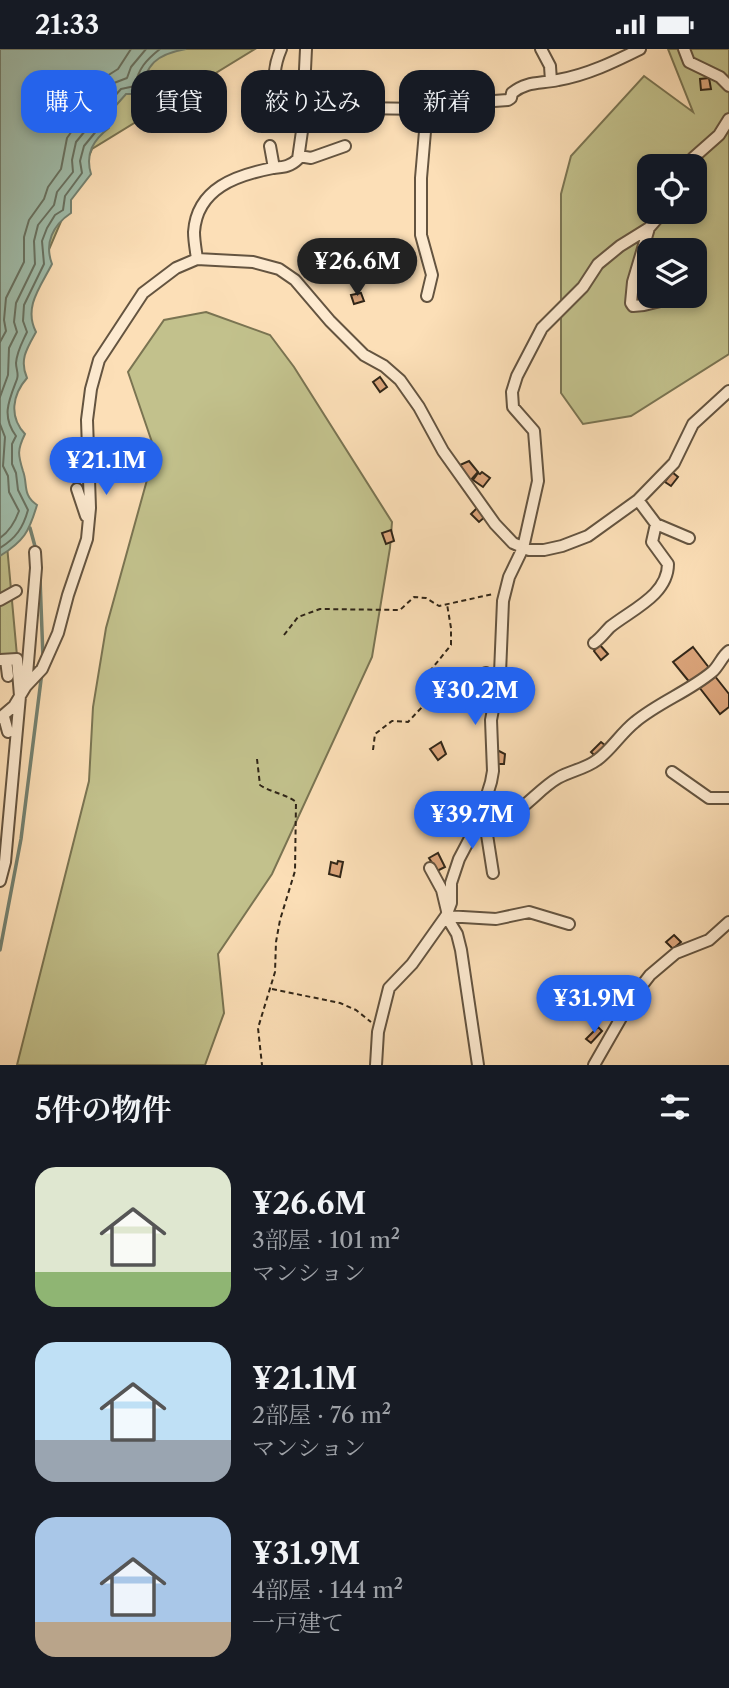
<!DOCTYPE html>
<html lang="ja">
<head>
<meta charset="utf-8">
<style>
	body { margin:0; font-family:"Libre Caslon Text","Noto Serif JP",serif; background:#20242c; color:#f1f3f6; height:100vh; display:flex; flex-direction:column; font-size:26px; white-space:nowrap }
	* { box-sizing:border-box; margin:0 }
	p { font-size:23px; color:#9ea1a6 }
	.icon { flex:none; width:38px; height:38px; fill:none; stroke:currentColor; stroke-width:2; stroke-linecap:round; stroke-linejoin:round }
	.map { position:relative; height:1016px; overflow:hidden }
	.drawer { display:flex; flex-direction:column; background:#171b24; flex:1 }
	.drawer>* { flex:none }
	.banner { position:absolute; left:21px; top:21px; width:688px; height:63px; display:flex; gap:14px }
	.tools { position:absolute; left:637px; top:105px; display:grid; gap:14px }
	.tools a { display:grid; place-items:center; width:70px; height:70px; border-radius:14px; background:#171b24; box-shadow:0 4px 10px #0003; font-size:35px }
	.price { position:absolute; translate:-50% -60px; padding:0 16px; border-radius:24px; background:#2563eb; color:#fff; font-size:23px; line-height:46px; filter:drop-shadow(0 2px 4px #0008) }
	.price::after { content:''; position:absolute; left:50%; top:42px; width:21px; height:16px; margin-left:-10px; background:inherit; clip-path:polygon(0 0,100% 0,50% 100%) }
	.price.on { background:#222; color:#fff }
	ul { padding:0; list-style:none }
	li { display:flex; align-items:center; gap:21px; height:175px; padding:0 35px }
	li span { display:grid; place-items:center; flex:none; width:196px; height:140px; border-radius:21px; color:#555 }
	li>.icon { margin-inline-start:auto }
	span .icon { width:84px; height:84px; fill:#fffc; stroke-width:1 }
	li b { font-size:30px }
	h2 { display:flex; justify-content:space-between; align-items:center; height:84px; padding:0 35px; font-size:30px }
	.chip { padding:0 24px; border-radius:21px; background:#171b24; box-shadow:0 4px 10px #0003; font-size:24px; line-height:63px }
	.chip.on { background:#2563eb; color:#fff }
	.status { display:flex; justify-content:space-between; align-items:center; height:49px; padding:0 35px; background:#171b24; direction:ltr }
	.status svg { height:19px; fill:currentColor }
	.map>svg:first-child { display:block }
</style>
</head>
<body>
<div class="status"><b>21:33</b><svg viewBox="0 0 49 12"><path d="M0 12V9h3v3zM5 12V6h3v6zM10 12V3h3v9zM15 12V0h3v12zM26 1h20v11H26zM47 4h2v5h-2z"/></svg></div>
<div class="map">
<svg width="729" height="1016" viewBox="0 0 729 1016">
	<rect width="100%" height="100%" fill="#fcdfb7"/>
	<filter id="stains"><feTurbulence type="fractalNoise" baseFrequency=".00286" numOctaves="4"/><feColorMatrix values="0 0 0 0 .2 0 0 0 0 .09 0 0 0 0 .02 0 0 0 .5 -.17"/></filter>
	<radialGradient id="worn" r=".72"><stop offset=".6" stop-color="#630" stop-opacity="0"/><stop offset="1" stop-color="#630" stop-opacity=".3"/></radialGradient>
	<path fill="#c2c18c" stroke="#7a7452" stroke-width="2" fill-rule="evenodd" d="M 0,0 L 255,0 L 92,100 L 0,315 Z
		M 668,0 L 729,0 L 729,305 L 631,367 L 583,375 L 561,344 L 561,145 L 571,107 L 644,27 L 693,63 ZM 649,117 L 695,117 L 695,163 L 649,163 ZM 649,201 L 695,201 L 695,247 L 649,247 Z
		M 206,263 L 270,286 L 294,318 L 392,473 L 390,499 L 372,608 L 272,825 L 218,905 L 224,964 L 205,1016 L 17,1016 L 89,732 L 93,658 L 106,579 L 155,402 L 128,323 L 164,271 Z
		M 0,419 L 17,607 L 0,610 Z"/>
	<path fill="#a0bdab" stroke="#748170" stroke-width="2" d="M 0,0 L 186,0 C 157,5 145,15 141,45 L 126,45 L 111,62 L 109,79 C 93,91 85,105 91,125 L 71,151 L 71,164 C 53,176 44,194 52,215 C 41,237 23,258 36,283 C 27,299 19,311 27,329 C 12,346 9,368 25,385 C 17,401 18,406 23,422 C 28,435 22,446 37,456 C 29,483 24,492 0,507 Z"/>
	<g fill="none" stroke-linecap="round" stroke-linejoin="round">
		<path stroke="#687262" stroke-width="2" d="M 0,293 L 6,282 L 4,271 L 6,249 L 24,213 L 24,188 L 29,171 L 44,150 L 48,138 L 61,120 L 67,89 L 84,65 L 89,49 L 107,27 L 118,20 L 131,0
			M 0,348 L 8,326 L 9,299 L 17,283 L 14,273 L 16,254 L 35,215 L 34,192 L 38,176 L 54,156 L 57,143 L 73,123 L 72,111 L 76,93 L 94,71 L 98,54 L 114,34 L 127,29 L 131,18 L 146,0
			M 0,375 L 5,388 L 3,417 L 8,427 L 9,443 L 19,462 C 15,473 10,482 0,489
			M 0,499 C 16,489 23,479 28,461 L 18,441 L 16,424 L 12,415 L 12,395 L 16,387 C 1,367 9,351 17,330 C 19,325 16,320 16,314 C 17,302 22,294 27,283 L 23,272 L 24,256 L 44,215 L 42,192 L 47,179 L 55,166 L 63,161 L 65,147 L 82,124 L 80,112 L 84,97 L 102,75 L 105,58 L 121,40 L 135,37 C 138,20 146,11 160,0"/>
		<path stroke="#748170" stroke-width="3.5" d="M 30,479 L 36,501
			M 40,529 L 43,609
			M 0,901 L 21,790 L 42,623"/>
	</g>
	<path fill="#dda67c" stroke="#312618" stroke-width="2" d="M 709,29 L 711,40 L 701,41 L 700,30 Z
		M 361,244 L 364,252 L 354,255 L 351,246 Z
		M 380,328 L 387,338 L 380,343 L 373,333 Z
		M 469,412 L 478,423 L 470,432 L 460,416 Z
		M 482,423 L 490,429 L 483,438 L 473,431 L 478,424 L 480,425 Z
		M 672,423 L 678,428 L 671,437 L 665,433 Z
		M 478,458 L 486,467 L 479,473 L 471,465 Z
		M 391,481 L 394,492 L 386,495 L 382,484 Z
		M 599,595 L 608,605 L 601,611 L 594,602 Z
		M 693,598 L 710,620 L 691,635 L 673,613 Z
		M 714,626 L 729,645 L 729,658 L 720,665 L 699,638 Z
		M 441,693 L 446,705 L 438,711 L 430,700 Z
		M 601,693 L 606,697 L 596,708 L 591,703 Z
		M 497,701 L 505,705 L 504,715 L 497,715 Z
		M 438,804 L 445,818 L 437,822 L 429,809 Z
		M 338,812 L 343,813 L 340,828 L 329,825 L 331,813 L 337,815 Z
		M 674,886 L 681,893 L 673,900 L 666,893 Z
		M 598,978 L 602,982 L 591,994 L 586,990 Z"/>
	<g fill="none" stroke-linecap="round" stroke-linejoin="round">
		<defs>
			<path id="minor" d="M 281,0 C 275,14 271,34 279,47 L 303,48
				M 541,0 L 550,17 L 551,32
				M 684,0 L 689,13 L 720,28 L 729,37
				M 304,37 L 334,38 L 338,53 L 344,58 L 355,59 L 426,60 L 452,55 L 508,51 L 511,49 L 512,44 C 527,32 540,35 558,31 C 587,26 614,13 640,0
				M 431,37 L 431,59
				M 427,59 L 421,129 L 421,186 L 432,226 L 427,247
				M 270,97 L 274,119
				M 299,107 L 311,109 L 345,97
				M 689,117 L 693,109 L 719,86 L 729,70
				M 649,179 L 633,233 L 631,254 L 633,257 L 644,256 L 673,249
				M 197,210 C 196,202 194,192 194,183 C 197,139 237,126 273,119 C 283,118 290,118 298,110 L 302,82 L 306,0
				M 77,440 L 86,467
				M 638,451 L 656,475 L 689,489
				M 0,551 L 16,542
				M 594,594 C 601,589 605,583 610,578 C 631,561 668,546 668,515 L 652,493 L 656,475
				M 0,611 L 17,610 L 20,647 L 5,813 L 0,832
				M 6,611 L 8,627
				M 486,624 L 497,644
				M 26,637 L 36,519 L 35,503
				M 4,668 L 8,683
				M 0,669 L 14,657 L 26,637 L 42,620 L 58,584 L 68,546 L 87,490 L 90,459 L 87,371 L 91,340 L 99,311 L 143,244 L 176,219 L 197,210 L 253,213 L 279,220 L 295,231 L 330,272 L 364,306 L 384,317 L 400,331 L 419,358 L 443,402 L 495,475 L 513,494 L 529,501 L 544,501 L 562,497 L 588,487 L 638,451 L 674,414 L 693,375 L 729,342
				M 672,723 L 709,749 L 729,749
				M 479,772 C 512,780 533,743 558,729 C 570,722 585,720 597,711 C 611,701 621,684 635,673 C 659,653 688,643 712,623 C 719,617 722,607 729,602
				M 485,773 L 493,824
				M 430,819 L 442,841 L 447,862
				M 446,867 L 457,885 L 461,901 L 478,1016
				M 446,867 L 496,870 L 529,863 L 569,875
				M 376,1016 L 378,983 L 389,939 L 412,915 L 446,867 L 451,854 L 451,834 L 459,810 L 479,772 L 491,733 L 493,722 L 491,671 L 500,624 L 503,552 L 509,528 L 523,499 L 538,432 L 534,382 L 513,358 L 512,343 L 517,327 L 542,279 L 583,238 L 598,215 L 620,197 L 649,179 L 663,163
				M 594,1016 L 633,948 L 650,926 L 676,904 L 709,891 L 729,873"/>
		</defs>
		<use href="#minor" stroke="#645440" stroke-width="14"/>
		<path stroke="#312618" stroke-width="2" stroke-dasharray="5 3.5" stroke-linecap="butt" d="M 284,586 L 298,568 L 320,560 L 400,561 L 414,548 L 426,549 L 439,557 L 493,545
			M 373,701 L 375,685 L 392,672 L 408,673 L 423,657 L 430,622 L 451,596 L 451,579 L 447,555
			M 257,710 L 260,736 C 272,744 286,745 296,753 L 295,822 L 280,871 L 276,893 L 275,923 L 258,979 L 262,1016
			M 272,940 L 340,954 L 356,961 L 371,973"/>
		<use href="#minor" stroke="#fdead0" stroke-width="10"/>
	</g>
	<rect width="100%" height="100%" filter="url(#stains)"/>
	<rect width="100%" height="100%" fill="url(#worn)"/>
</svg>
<div class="tools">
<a><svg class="icon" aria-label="locate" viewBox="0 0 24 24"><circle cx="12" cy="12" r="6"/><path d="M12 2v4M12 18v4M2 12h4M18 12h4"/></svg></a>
<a><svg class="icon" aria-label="layers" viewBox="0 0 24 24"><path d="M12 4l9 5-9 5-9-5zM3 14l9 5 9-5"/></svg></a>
</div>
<b class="price on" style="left:357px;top:249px">¥26.6M</b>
<b class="price" style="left:106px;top:448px">¥21.1M</b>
<b class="price" style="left:475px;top:678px">¥30.2M</b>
<b class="price" style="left:472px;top:802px">¥39.7M</b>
<b class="price" style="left:594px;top:986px">¥31.9M</b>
<div class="banner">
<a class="chip on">購入</a>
<a class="chip">賃貸</a>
<a class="chip">絞り込み</a>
<a class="chip">新着</a>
</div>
</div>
<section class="drawer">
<h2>5件の物件<svg class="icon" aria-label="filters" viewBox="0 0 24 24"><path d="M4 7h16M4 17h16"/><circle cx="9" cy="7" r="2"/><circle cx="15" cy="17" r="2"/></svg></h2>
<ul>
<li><span style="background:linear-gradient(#dfe7d0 75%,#8fb573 0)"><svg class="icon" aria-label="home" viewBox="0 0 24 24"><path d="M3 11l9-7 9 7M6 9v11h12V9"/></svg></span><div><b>¥26.6M</b><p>3部屋 · 101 m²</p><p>マンション</p></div></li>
<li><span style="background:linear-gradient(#bfe0f5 70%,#9aa5b1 0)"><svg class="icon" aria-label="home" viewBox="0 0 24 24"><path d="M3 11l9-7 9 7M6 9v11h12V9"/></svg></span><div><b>¥21.1M</b><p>2部屋 · 76 m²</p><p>マンション</p></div></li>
<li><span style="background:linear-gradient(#a9c7e8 75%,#b9a48a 0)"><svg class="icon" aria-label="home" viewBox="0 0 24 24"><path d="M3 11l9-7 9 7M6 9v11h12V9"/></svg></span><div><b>¥31.9M</b><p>4部屋 · 144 m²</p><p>一戸建て</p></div></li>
</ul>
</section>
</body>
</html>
